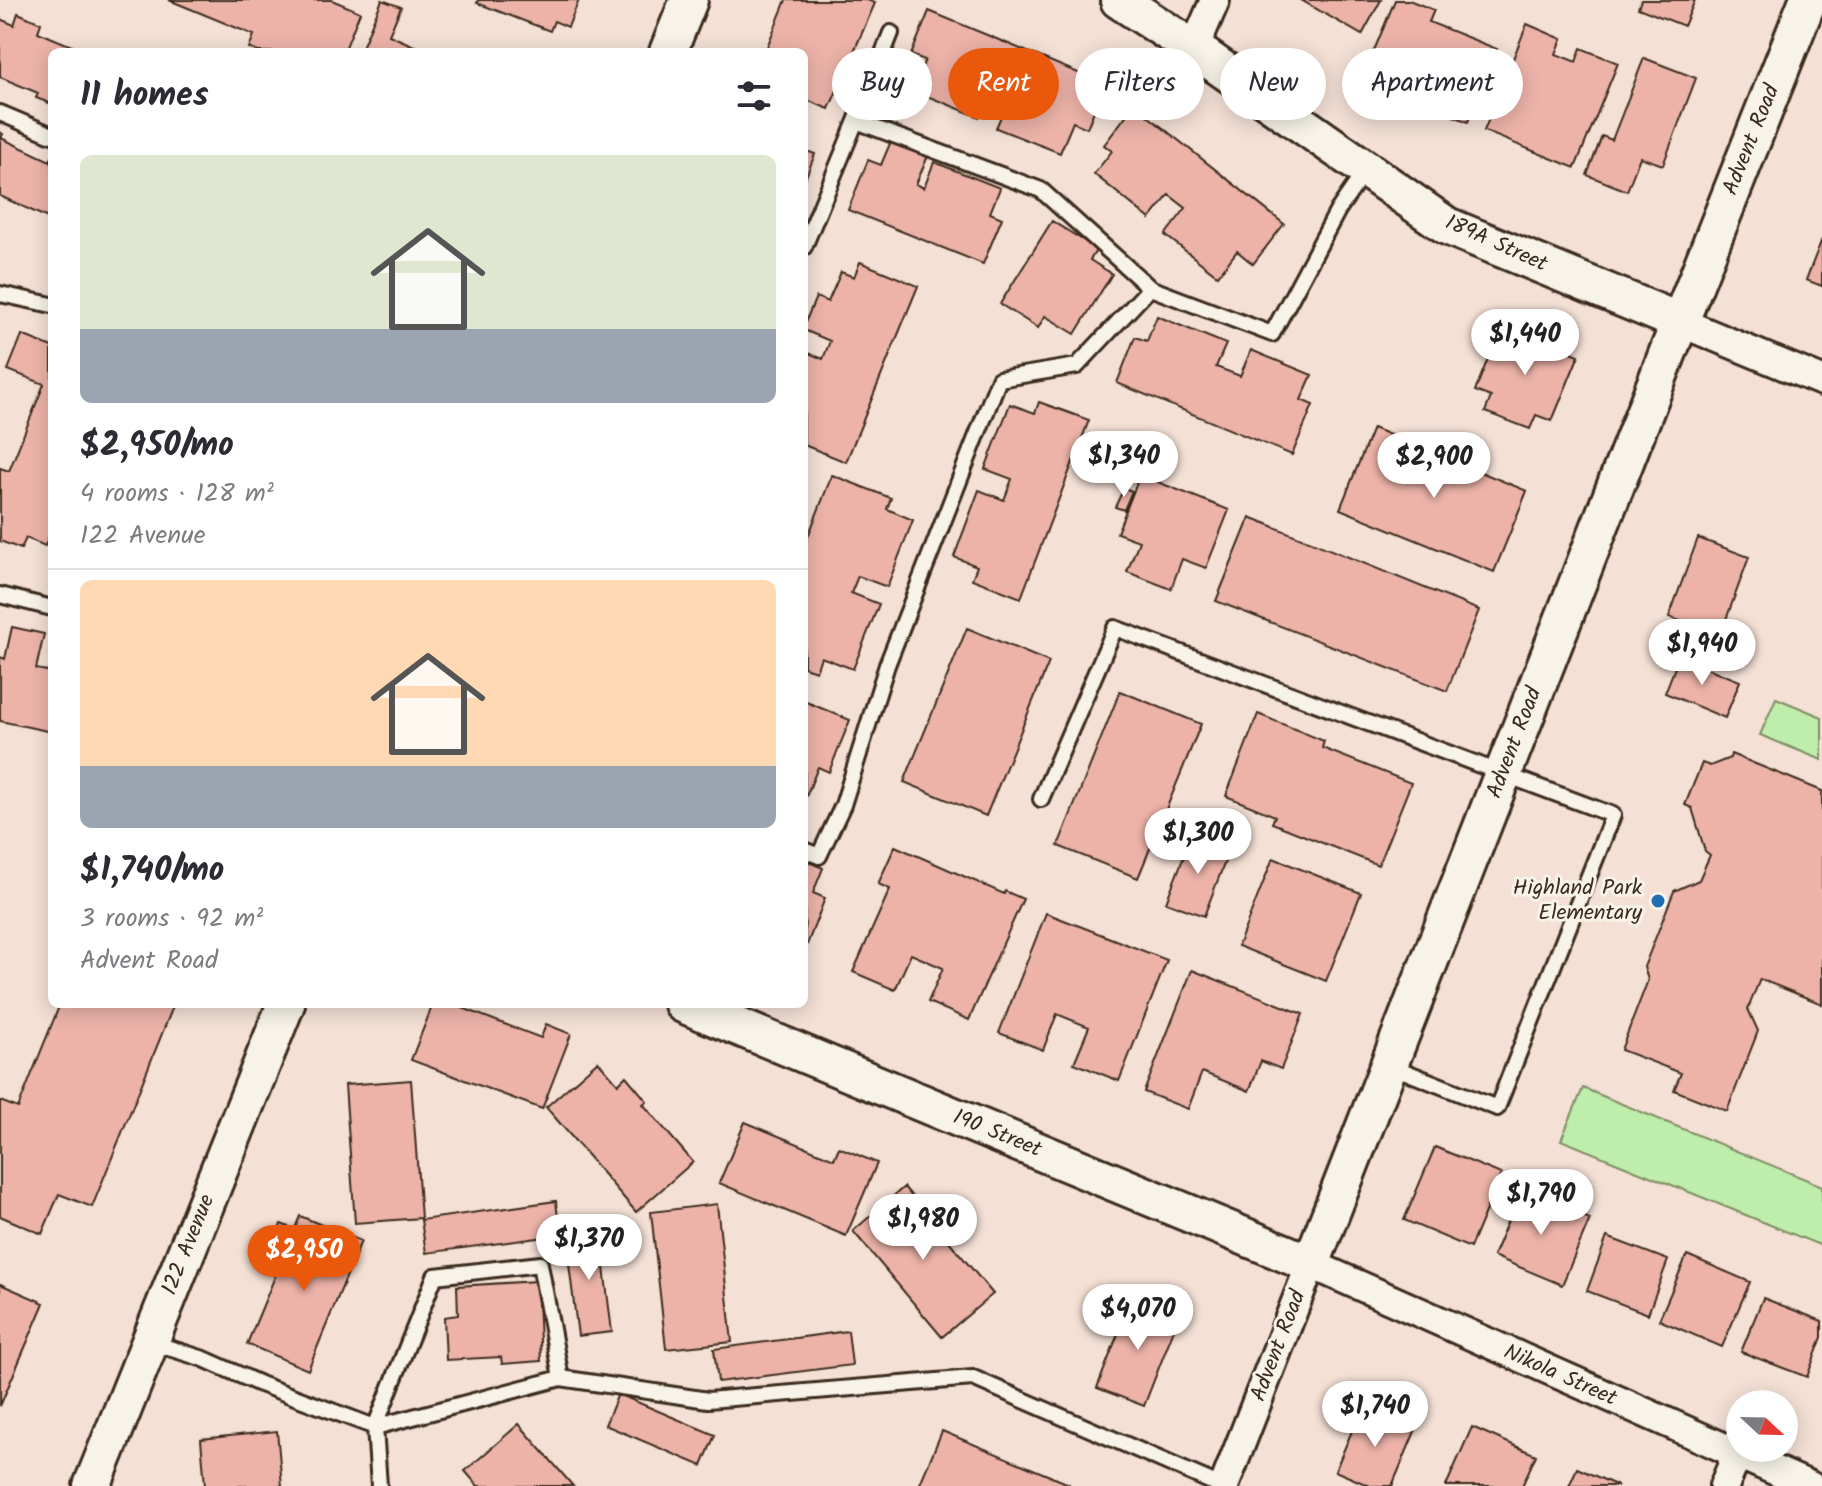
<!DOCTYPE html>
<html lang="en">
<head>
<meta charset="utf-8">
<style>
	body { margin:0; font-family:Kalam,sans-serif; background:#f7f7f7; color:#2b2b33; height:100vh; display:flex; flex-direction:column; font-size:30px; white-space:nowrap }
	* { box-sizing:border-box; margin:0 }
	p { font-size:26px; color:#7c7c81 }
	.icon { flex:none; width:44px; height:44px; fill:none; stroke:currentColor; stroke-width:2; stroke-linecap:round; stroke-linejoin:round }
	.map { position:relative; flex:1; overflow:hidden }
	.details { position:absolute; left:48px; top:48px; width:760px; height:960px; display:flex; flex-direction:column; background:#fff; border-radius:12px; box-shadow:0 4px 20px #0003 }
	.details>* { flex:none }
	.guide { position:absolute; left:832px; top:48px; width:760px; height:72px; display:flex; gap:16px }
	.needle { width:52px; rotate:112deg }
	.fabs { position:absolute; left:1726px; top:1390px; display:grid; gap:16px }
	.fabs a { display:grid; place-items:center; width:72px; height:72px; border-radius:50%; background:#fff; box-shadow:0 4px 20px #0003; font-size:40px }
	.price { position:absolute; translate:-50% -68px; padding:0 18px; border-radius:28px; background:#fff; color:#222; font-size:26px; line-height:52px; filter:drop-shadow(0 2px 4px #0008) }
	.price::after { content:''; position:absolute; left:50%; top:48px; width:24px; height:18px; margin-left:-12px; background:inherit; clip-path:polygon(0 0,100% 0,50% 100%) }
	.price.current { background:#ea580c; color:#fff }
	ul { padding:0; list-style:none }
	li { display:grid; align-content:center; gap:16px; height:424px; padding:0 32px }
	li+li { border-top:2px solid #e1e1e2 }
	li span { display:grid; place-items:center; height:248px; border-radius:12px; color:#555 }
	li>.icon { margin-inline-start:auto }
	span .icon { width:144px; height:144px; fill:#fffc; stroke-width:1 }
	li b { font-size:34px }
	h2 { display:flex; justify-content:space-between; align-items:center; height:96px; padding:0 32px; font-size:34px }
	.pill { padding:0 28px; border-radius:36px; background:#fff; box-shadow:0 4px 20px #0003; font-size:28px; line-height:72px }
	.pill.current { background:#ea580c; color:#fff }
	.map>svg:first-child { display:block }
</style>
</head>
<body>
<div class="map">
<svg width="1822" height="1486" viewBox="0 0 1822 1486">
	<rect width="100%" height="100%" fill="#f4e0d5"/>
	<filter id="ink" filterUnits="userSpaceOnUse"><feTurbulence type="fractalNoise" baseFrequency=".0125" numOctaves="2"/><feDisplacementMap in="SourceGraphic" scale="16" xChannelSelector="R" yChannelSelector="G"/><feConvolveMatrix kernelMatrix="1 2 1 2 8 2 1 2 1" color-interpolation-filters="sRGB"/></filter>
	<g filter="url(#ink)">
		<path fill="#bfedab" stroke="#7d8c64" stroke-width="2" d="M 1776,698 L 1822,717 L 1822,760 L 1760,735 Z
			M 1583,1088 L 1822,1186 L 1822,1246 L 1561,1140 Z"/>
		<path fill="#edb3a9" stroke="#3b2a1e" stroke-width="2" d="M 169,0 L 332,0 L 360,12 L 344,52 L 258,52 L 249,48 L 254,35 Z
			M 382,0 L 401,7 L 389,35 L 428,52 L 360,52 Z
			M 478,0 L 579,0 L 568,27 L 554,21 L 550,31 L 477,3 Z
			M 786,0 L 867,0 L 875,3 L 829,109 L 804,99 L 804,52 L 765,52 Z
			M 1301,0 L 1381,0 L 1362,35 Z
			M 1395,0 L 1409,0 L 1434,10 L 1429,22 L 1497,49 L 1468,122 L 1410,98 L 1415,85 L 1368,65 Z
			M 1641,0 L 1695,0 L 1684,26 L 1638,8 Z
			M 929,11 L 1105,84 L 1087,128 L 1073,122 L 1060,153 L 996,128 L 1009,97 L 991,89 L 979,117 L 912,90 L 925,60 L 911,55 Z
			M 18,13 L 41,23 L 38,32 L 86,52 L 52,52 L 52,104 L 36,98 L 38,93 L 0,77 L 0,19 L 14,25 Z
			M 1527,24 L 1562,39 L 1556,54 L 1576,62 L 1581,48 L 1618,63 L 1575,168 L 1484,131 Z
			M 1644,58 L 1696,78 L 1663,165 L 1640,157 L 1627,191 L 1587,175 L 1602,136 L 1612,140 Z
			M 1134,105 L 1284,224 L 1253,264 L 1237,251 L 1218,276 L 1165,235 L 1186,208 L 1169,195 L 1150,219 L 1094,174 L 1112,151 L 1104,145 Z
			M 0,132 L 3,134 L 1,138 L 50,161 L 52,157 L 52,220 L 0,196 Z
			M 891,141 L 928,156 L 916,184 L 924,188 L 934,162 L 1000,188 L 990,213 L 1002,218 L 983,264 L 848,210 L 868,160 L 881,165 Z
			M 804,150 L 815,154 L 804,182 Z
			M 1052,221 L 1097,249 L 1090,260 L 1112,274 L 1075,334 L 1045,316 L 1038,328 L 1000,304 Z
			M 1822,239 L 1822,286 L 1806,280 Z
			M 860,262 L 918,286 L 846,462 L 804,445 L 804,351 L 823,359 L 830,341 L 804,330 L 804,325 L 816,297 L 828,302 L 841,272 L 854,277 Z
			M 1157,316 L 1226,344 L 1216,367 L 1240,376 L 1251,350 L 1312,375 L 1301,400 L 1313,405 L 1292,455 L 1117,383 L 1135,337 L 1147,341 Z
			M 1502,324 L 1579,355 L 1552,421 L 1536,415 L 1530,429 L 1485,412 L 1491,397 L 1475,391 Z
			M 22,335 L 52,347 L 52,528 L 45,546 L 26,538 L 21,549 L 0,541 L 0,468 L 9,471 L 44,384 L 8,370 Z
			M 1039,402 L 1089,420 L 1021,598 L 972,579 L 977,566 L 954,557 L 979,490 L 1004,500 L 1012,479 L 985,469 L 1010,404 L 1035,413 Z
			M 1373,428 L 1527,491 L 1494,572 L 1340,509 Z
			M 832,475 L 891,498 L 887,509 L 913,520 L 887,587 L 858,576 L 851,593 L 879,604 L 853,669 L 821,657 L 816,671 L 804,667 L 804,547 Z
			M 1140,475 L 1229,510 L 1206,568 L 1182,559 L 1171,589 L 1127,572 L 1139,541 L 1117,533 Z
			M 1124,488 L 1132,491 L 1124,510 L 1115,507 Z
			M 1250,517 L 1479,610 L 1447,691 L 1216,601 Z
			M 1698,538 L 1749,557 L 1720,636 L 1669,617 Z
			M 12,627 L 44,634 L 36,669 L 52,672 L 52,732 L 0,721 L 0,657 L 5,659 Z
			M 967,628 L 1049,662 L 986,816 L 904,782 Z
			M 1679,657 L 1740,681 L 1725,718 L 1665,693 Z
			M 1120,691 L 1201,724 L 1138,878 L 1058,846 Z
			M 804,701 L 850,720 L 829,772 L 818,767 L 805,799 Z
			M 1258,714 L 1324,741 L 1322,748 L 1411,783 L 1378,865 L 1272,823 L 1275,816 L 1226,796 Z
			M 1731,754 L 1822,791 L 1822,1004 L 1760,979 L 1748,1009 L 1758,1031 L 1727,1111 L 1674,1090 L 1681,1073 L 1621,1050 L 1648,980 L 1644,967 L 1674,891 L 1699,880 L 1710,855 L 1705,851 L 1692,808 L 1685,805 L 1702,763 L 1710,766 L 1730,758 Z
			M 1192,836 L 1229,851 L 1204,916 L 1166,902 Z
			M 895,846 L 1004,894 L 1005,891 L 1023,899 L 969,1020 L 928,1002 L 943,968 L 911,954 L 895,990 L 853,972 L 890,889 L 878,884 Z
			M 1273,858 L 1361,893 L 1326,981 L 1238,946 Z
			M 804,860 L 823,868 L 813,893 L 825,898 L 805,950 Z
			M 1046,913 L 1167,960 L 1119,1081 L 1074,1063 L 1089,1027 L 1057,1014 L 1043,1050 L 999,1033 Z
			M 1192,970 L 1303,1014 L 1281,1069 L 1261,1061 L 1249,1091 L 1202,1072 L 1188,1109 L 1144,1092 Z
			M 60,1004 L 174,1004 L 92,1207 L 59,1194 L 42,1234 L 0,1216 L 0,1101 L 18,1108 Z
			M 433,1004 L 452,1004 L 541,1038 L 546,1024 L 571,1034 L 542,1109 L 411,1060 Z
			M 598,1061 L 618,1084 L 626,1076 L 647,1101 L 643,1104 L 693,1162 L 636,1212 L 546,1107 Z
			M 411,1080 L 421,1218 L 355,1223 L 345,1085 Z
			M 745,1122 L 834,1159 L 839,1147 L 877,1163 L 846,1236 L 719,1183 Z
			M 1435,1147 L 1501,1174 L 1470,1248 L 1404,1220 Z
			M 904,1187 L 993,1294 L 942,1337 L 853,1231 Z
			M 1521,1189 L 1590,1219 L 1562,1285 L 1493,1256 Z
			M 556,1201 L 560,1235 L 426,1253 L 421,1220 Z
			M 717,1204 L 732,1342 L 666,1349 L 651,1212 Z
			M 300,1216 L 361,1241 L 308,1370 L 247,1344 Z
			M 281,1224 L 292,1228 L 277,1271 L 265,1267 Z
			M 599,1227 L 612,1332 L 578,1336 L 565,1232 Z
			M 1607,1237 L 1668,1260 L 1648,1314 L 1587,1291 Z
			M 1687,1255 L 1750,1282 L 1722,1347 L 1659,1320 Z
			M 537,1281 L 541,1361 L 502,1364 L 501,1357 L 446,1360 L 444,1317 L 458,1315 L 457,1286 Z
			M 0,1284 L 44,1303 L 0,1406 Z
			M 1132,1298 L 1179,1316 L 1144,1406 L 1097,1388 Z
			M 1763,1298 L 1822,1321 L 1822,1337 L 1807,1377 L 1741,1352 Z
			M 848,1331 L 852,1365 L 718,1382 L 714,1349 Z
			M 618,1394 L 715,1435 L 702,1466 L 605,1425 Z
			M 1362,1407 L 1416,1429 L 1392,1486 L 1370,1486 L 1335,1471 Z
			M 519,1424 L 573,1486 L 478,1486 L 465,1471 Z
			M 1472,1427 L 1536,1455 L 1522,1486 L 1446,1486 Z
			M 277,1431 L 282,1486 L 205,1486 L 201,1439 Z
			M 942,1431 L 1069,1484 L 1069,1486 L 919,1486 Z
			M 1577,1468 L 1618,1486 L 1569,1486 Z"/>
		<g fill="none" stroke-linecap="round" stroke-linejoin="round">
			<defs>
				<path id="service" d="M 0,113 L 52,135
					M 856,121 L 891,33
					M 804,247 L 856,121 L 1041,190 L 1150,288
					M 0,294 L 52,305
					M 0,595 L 52,608
					M 1041,799 L 1115,628 L 1613,815 L 1497,1108 L 1391,1066
					M 804,850 L 819,856 L 843,805 L 887,665 L 999,379 L 1077,366 L 1150,288 L 1272,334 L 1338,210 L 1365,171
					M 150,1342 L 204,1359 L 260,1384 L 375,1427 L 561,1378 L 708,1400 L 973,1378 L 1221,1486
					M 379,1486 L 375,1427 L 435,1276 L 540,1264 L 561,1378"/>
				<path id="minor" d="M 1194,49 L 1215,0
					M 1680,322 L 1822,381
					M 1224,1486 L 1311,1264 L 1810,1486
					M 1724,1486 L 1737,1455"/>
				<path id="tertiary" d="M 1119,0 L 1194,49 L 1447,226 L 1680,322
					M 668,52 L 689,0
					M 683,1004 L 1311,1264 L 1668,352 L 1808,0
					M 92,1486 L 286,1004"/>
			</defs>
			<use href="#service" stroke="#3b2a1e" stroke-width="20"/>
			<use href="#minor" stroke="#3b2a1e" stroke-width="34"/>
			<use href="#tertiary" stroke="#3b2a1e" stroke-width="42"/>
			<use href="#service" stroke="#f7f3e8" stroke-width="14"/>
			<use href="#minor" stroke="#f7f3e8" stroke-width="28"/>
			<use href="#tertiary" stroke="#f7f3e8" stroke-width="36"/>
		</g>
	</g>
	<circle fill="#1f6fb2" stroke="#f7f3e8" stroke-width="3" cx="1658" cy="901" r="8"/>
	<g text-anchor="middle" dominant-baseline="central" stroke-width="6" stroke-linejoin="round" paint-order="stroke">
		<g font-size="22" fill="#3b2a1e" stroke="#f7f3e8">
			<text transform="translate(1752 140) rotate(-68)">Advent Road</text>
			<text transform="translate(1496 244) rotate(24)">189A Street</text>
			<text transform="translate(1515 743) rotate(-69)">Advent Road</text>
			<text transform="translate(997 1134) rotate(22)">190 Street</text>
			<text transform="translate(189 1245) rotate(-68)">122 Avenue</text>
			<text transform="translate(1279 1346) rotate(-69)">Advent Road</text>
			<text transform="translate(1560 1376) rotate(24)">Nikola Street</text>
		</g>
		<g font-size="22" fill="#3b2a1e" stroke="#f7f3e8" text-anchor="end">
			<text x="1642" y="888">Highland Park<tspan x="1642" dy="25">Elementary</tspan></text>
		</g>
	</g>
</svg>
<div class="fabs">
<a><svg class="needle" viewBox="-14 -14 28 28"><path d="M0-13l5 13h-10z" fill="#e53935"/><path d="M0 13l5-13h-10z" fill="#7c7c81"/></svg></a>
</div>
<b class="price" style="left:1525px;top:377px">$1,440</b>
<b class="price" style="left:1124px;top:499px">$1,340</b>
<b class="price" style="left:1434px;top:500px">$2,900</b>
<b class="price" style="left:1702px;top:687px">$1,940</b>
<b class="price" style="left:1198px;top:876px">$1,300</b>
<b class="price" style="left:1541px;top:1237px">$1,790</b>
<b class="price" style="left:923px;top:1262px">$1,980</b>
<b class="price" style="left:589px;top:1282px">$1,370</b>
<b class="price current" style="left:304px;top:1293px">$2,950</b>
<b class="price" style="left:1138px;top:1352px">$4,070</b>
<b class="price" style="left:1375px;top:1449px">$1,740</b>
<div class="guide">
<a class="pill">Buy</a>
<a class="pill current">Rent</a>
<a class="pill">Filters</a>
<a class="pill">New</a>
<a class="pill">Apartment</a>
</div>
<section class="details">
<h2>11 homes<svg class="icon" aria-label="filters" viewBox="0 0 24 24"><path d="M4 7h16M4 17h16"/><circle cx="9" cy="7" r="2"/><circle cx="15" cy="17" r="2"/></svg></h2>
<ul>
<li><span style="background:linear-gradient(#dfe7d0 70%,#9aa5b1 0)"><svg class="icon" aria-label="home" viewBox="0 0 24 24"><path d="M3 11l9-7 9 7M6 9v11h12V9"/></svg></span><div><b>$2,950/mo</b><p>4 rooms · 128 m²</p><p>122 Avenue</p></div></li>
<li><span style="background:linear-gradient(#ffd9b3 75%,#9aa5b1 0)"><svg class="icon" aria-label="home" viewBox="0 0 24 24"><path d="M3 11l9-7 9 7M6 9v11h12V9"/></svg></span><div><b>$1,740/mo</b><p>3 rooms · 92 m²</p><p>Advent Road</p></div></li>
</ul>
</section>
</div>
</body>
</html>
